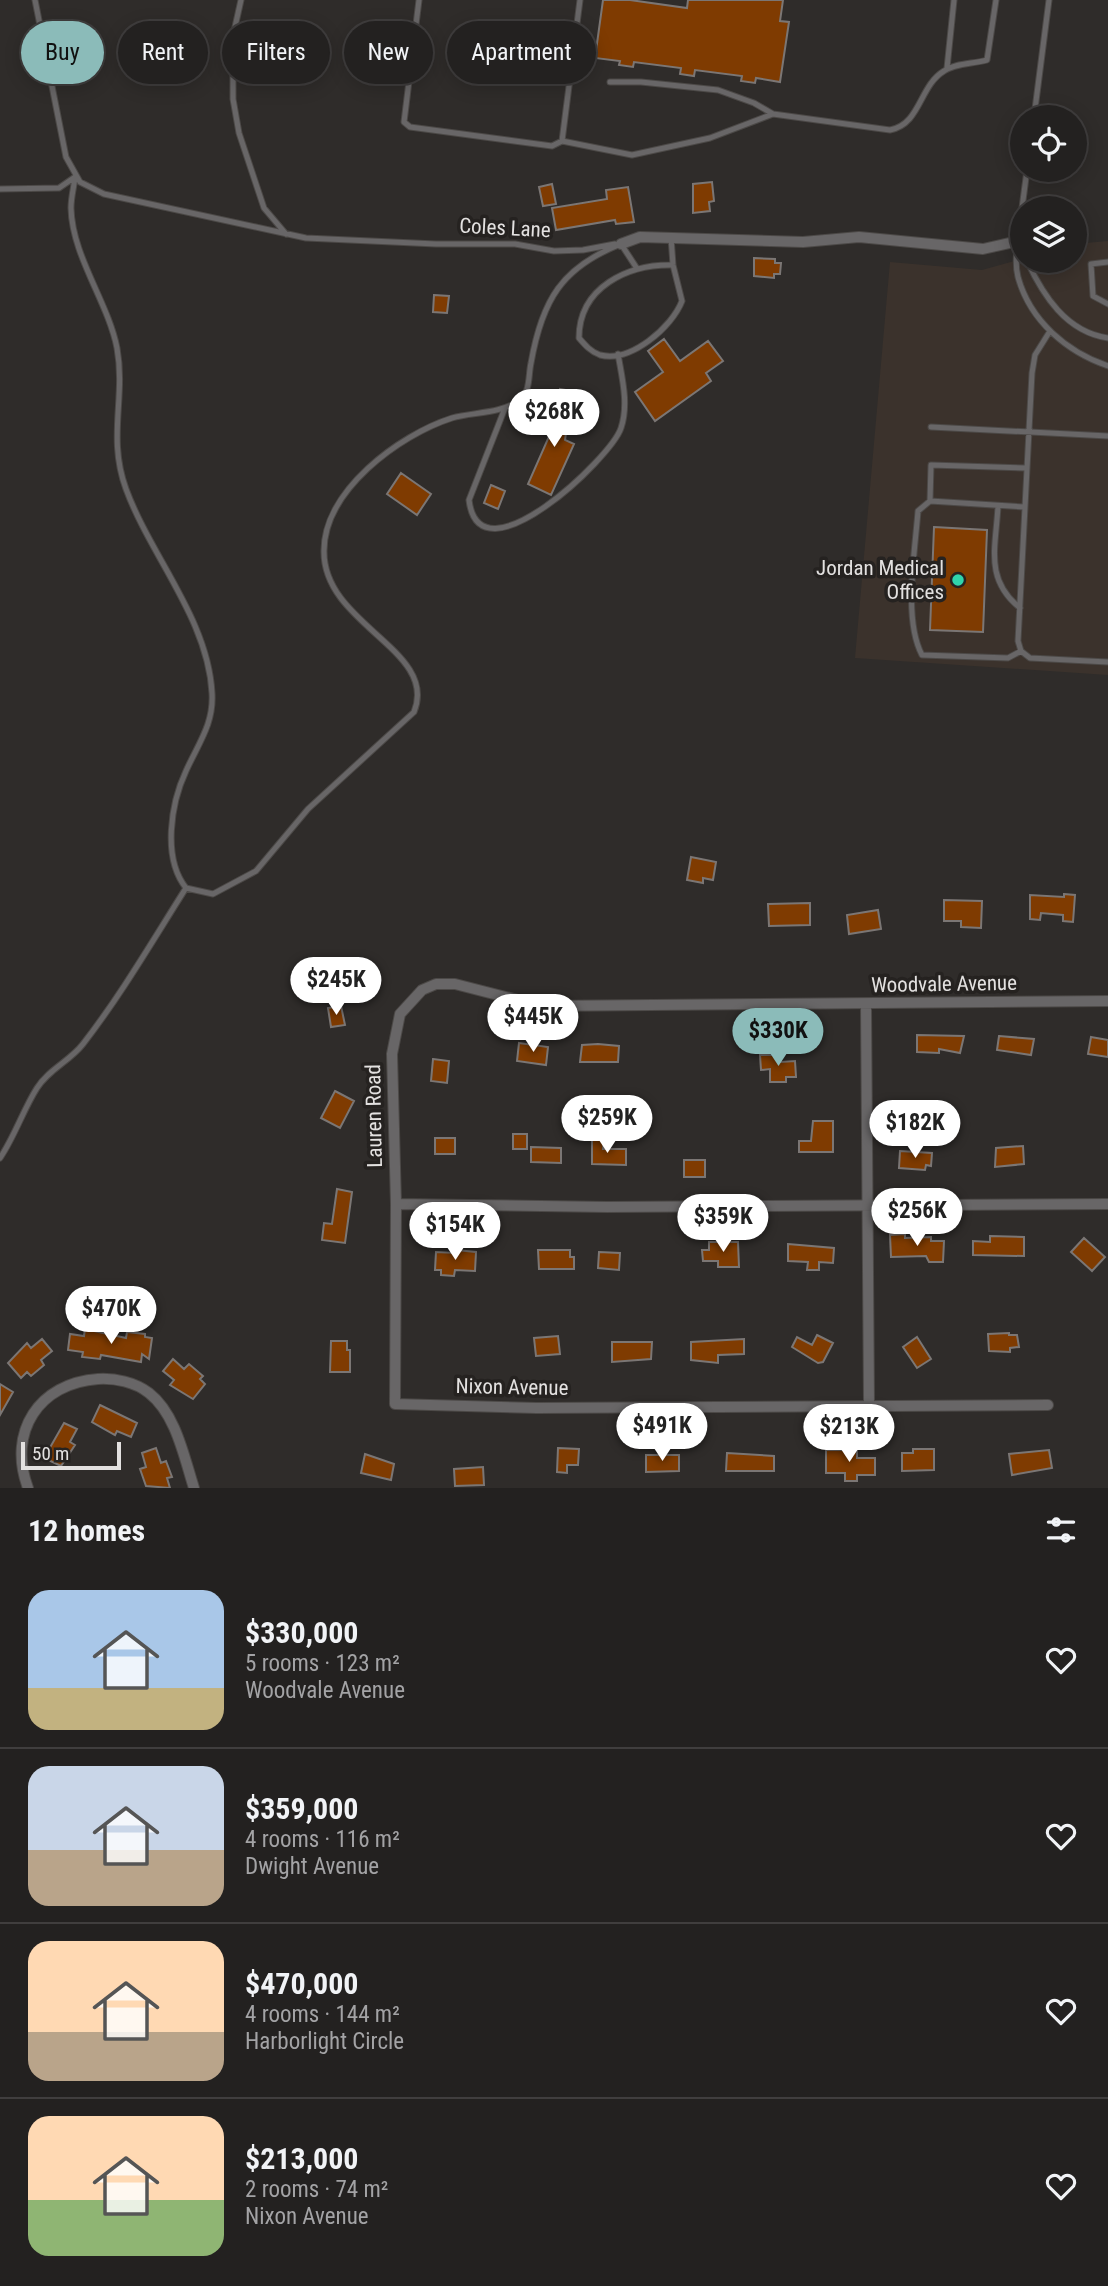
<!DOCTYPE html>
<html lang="en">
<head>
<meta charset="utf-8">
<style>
	body { margin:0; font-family:"Roboto Condensed",sans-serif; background:#2f2e2d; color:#f1f3f6; height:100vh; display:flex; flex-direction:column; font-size:26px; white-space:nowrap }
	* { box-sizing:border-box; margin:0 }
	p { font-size:23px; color:#a3a3a5 }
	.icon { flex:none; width:38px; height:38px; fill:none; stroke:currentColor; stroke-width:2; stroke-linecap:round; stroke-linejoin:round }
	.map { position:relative; height:1488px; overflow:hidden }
	.sheet { display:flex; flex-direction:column; background:#232120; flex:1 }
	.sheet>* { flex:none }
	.hud { position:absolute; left:21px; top:21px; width:700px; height:63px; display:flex; gap:14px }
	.tools { position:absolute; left:1010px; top:105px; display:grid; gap:14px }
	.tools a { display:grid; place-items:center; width:77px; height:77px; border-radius:50%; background:#232120; box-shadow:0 4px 18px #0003,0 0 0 2px #403e3e; font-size:35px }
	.scale { position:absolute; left:21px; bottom:18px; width:100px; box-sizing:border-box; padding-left:7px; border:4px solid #e3e1e0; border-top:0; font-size:19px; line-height:24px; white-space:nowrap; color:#e3e1e0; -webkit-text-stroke:5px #252220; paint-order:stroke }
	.price { position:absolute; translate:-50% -60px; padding:0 16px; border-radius:24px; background:#fff; color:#222; font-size:23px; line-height:46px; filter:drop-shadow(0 2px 4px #0008) }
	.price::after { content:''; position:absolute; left:50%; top:42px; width:21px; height:16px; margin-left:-10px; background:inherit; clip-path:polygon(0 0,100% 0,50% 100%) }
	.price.current { background:#8bbbb9; color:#111 }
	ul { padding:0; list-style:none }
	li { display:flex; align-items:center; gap:21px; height:175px; padding:0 28px }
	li+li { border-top:2px solid #403e3e }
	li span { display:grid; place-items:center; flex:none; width:196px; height:140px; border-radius:21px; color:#555 }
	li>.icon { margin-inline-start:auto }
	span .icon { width:84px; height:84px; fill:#fffc; stroke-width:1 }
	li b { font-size:30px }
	h2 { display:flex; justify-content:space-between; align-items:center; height:84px; padding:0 28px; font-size:30px }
	.chip { padding:0 24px; border-radius:32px; background:#232120; box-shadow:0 4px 18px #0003,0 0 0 2px #403e3e; font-size:24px; line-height:63px }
	.chip.current { background:#8bbbb9; color:#111 }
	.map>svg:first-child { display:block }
</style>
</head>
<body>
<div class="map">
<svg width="1108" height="1488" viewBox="0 0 1108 1488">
	<rect width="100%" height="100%" fill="#2f2c2a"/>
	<path fill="#3b322c" d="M 1108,241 L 1108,675 L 855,658 L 890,262 L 982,270 L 1022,259 L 1074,261 L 1075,244 Z"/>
	<path fill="#7f3b01" stroke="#7b7674" stroke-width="2" d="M 603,0 L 630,0 L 687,8 L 688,0 L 783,0 L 780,21 L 789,22 L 780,82 L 756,78 L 755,83 L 741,81 L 742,76 L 695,70 L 694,76 L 680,74 L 681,68 L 634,62 L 633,67 L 619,65 L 620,61 L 595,58 Z
		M 712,182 L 714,201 L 709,202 L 710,211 L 693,213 L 693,184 Z
		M 552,184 L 556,204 L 543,206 L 539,187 Z
		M 628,187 L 634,222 L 616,224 L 615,220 L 556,230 L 552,208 L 607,199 L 606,190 Z
		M 754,258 L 775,259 L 775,263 L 781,263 L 780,274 L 774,274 L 774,278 L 754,276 Z
		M 434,295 L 449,296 L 447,313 L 433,312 Z
		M 664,339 L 680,361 L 708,341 L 723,361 L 706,373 L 711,381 L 655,421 L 635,392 L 663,372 L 648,351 Z
		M 560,389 L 572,391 L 565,440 L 574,444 L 551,495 L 528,484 L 555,423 Z
		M 401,473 L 431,494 L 417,515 L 387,494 Z
		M 491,485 L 505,491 L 498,509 L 484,503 Z
		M 934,527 L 987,530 L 983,632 L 930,630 Z
		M 691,857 L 716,862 L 713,880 L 703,878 L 703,883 L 687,880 Z
		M 1064,894 L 1075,895 L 1073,922 L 1063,921 L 1063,915 L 1041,913 L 1040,920 L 1030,919 L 1030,895 L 1064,897 Z
		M 944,900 L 982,901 L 981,928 L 961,927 L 961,921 L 944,921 Z
		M 810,903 L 810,925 L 769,926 L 768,904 Z
		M 878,910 L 881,929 L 849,934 L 847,915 Z
		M 341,1006 L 345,1025 L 331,1027 L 328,1008 Z
		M 917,1035 L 964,1036 L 960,1053 L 939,1049 L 939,1053 L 917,1052 Z
		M 999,1036 L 1034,1039 L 1031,1055 L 997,1050 Z
		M 1091,1037 L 1108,1040 L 1108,1057 L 1088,1054 Z
		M 519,1043 L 548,1047 L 546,1065 L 517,1061 Z
		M 598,1044 L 619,1046 L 618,1062 L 580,1062 L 582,1045 Z
		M 760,1055 L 781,1055 L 781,1062 L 795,1061 L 796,1077 L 786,1077 L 786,1082 L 770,1082 L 770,1069 L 761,1070 Z
		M 433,1059 L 449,1061 L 447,1083 L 431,1081 Z
		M 335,1091 L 354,1101 L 340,1128 L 321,1118 Z
		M 813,1121 L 833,1121 L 833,1152 L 799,1152 L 799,1141 L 811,1141 Z
		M 513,1134 L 527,1134 L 527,1149 L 513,1149 Z
		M 435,1138 L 455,1138 L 455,1154 L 435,1154 Z
		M 592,1140 L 604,1140 L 603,1149 L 626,1149 L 626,1165 L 592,1164 Z
		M 1023,1146 L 1024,1164 L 995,1167 L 996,1148 Z
		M 531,1147 L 561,1148 L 561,1163 L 531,1162 Z
		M 900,1151 L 932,1153 L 931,1166 L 926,1165 L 925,1170 L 899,1168 Z
		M 684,1160 L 705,1160 L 705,1177 L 684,1177 Z
		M 337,1189 L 352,1192 L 345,1243 L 322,1240 L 324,1223 L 332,1224 Z
		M 905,1234 L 905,1238 L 931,1237 L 931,1241 L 944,1241 L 943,1262 L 929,1262 L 926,1256 L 891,1257 L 890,1235 Z
		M 990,1236 L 1024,1237 L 1024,1256 L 973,1255 L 973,1241 L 990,1242 Z
		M 1084,1238 L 1105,1257 L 1092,1271 L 1071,1252 Z
		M 709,1242 L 738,1242 L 739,1267 L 718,1267 L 718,1261 L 703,1261 L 702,1250 L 709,1250 Z
		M 788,1244 L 834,1248 L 833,1263 L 819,1262 L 819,1270 L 807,1270 L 808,1262 L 788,1261 Z
		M 456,1250 L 476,1252 L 475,1271 L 455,1270 L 454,1276 L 441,1275 L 441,1270 L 435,1270 L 436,1252 L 456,1253 Z
		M 538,1250 L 570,1250 L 570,1257 L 574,1257 L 574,1269 L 539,1269 Z
		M 599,1252 L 620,1253 L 619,1270 L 598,1268 Z
		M 85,1329 L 126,1338 L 127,1332 L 145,1334 L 145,1337 L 152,1338 L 149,1359 L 142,1354 L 141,1362 L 101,1355 L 100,1359 L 82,1357 L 83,1352 L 68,1350 L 70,1334 L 84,1336 Z
		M 1009,1333 L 1009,1335 L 1017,1335 L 1019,1347 L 1010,1348 L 1010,1352 L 989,1351 L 988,1334 Z
		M 817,1335 L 833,1343 L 823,1362 L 818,1363 L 792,1347 L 797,1337 L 812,1345 Z
		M 558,1336 L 560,1354 L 536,1356 L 534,1338 Z
		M 917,1337 L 931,1359 L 917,1368 L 903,1347 Z
		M 42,1339 L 52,1351 L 41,1360 L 44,1365 L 31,1376 L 27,1372 L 21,1378 L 8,1363 L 27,1343 L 31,1348 Z
		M 744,1339 L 744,1354 L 718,1355 L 718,1363 L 691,1360 L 691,1342 Z
		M 331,1341 L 347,1341 L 347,1350 L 350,1350 L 350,1372 L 330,1372 Z
		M 612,1342 L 652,1342 L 651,1359 L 612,1362 Z
		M 173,1359 L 184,1369 L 189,1364 L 203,1376 L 200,1379 L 205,1384 L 193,1399 L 170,1385 L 174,1380 L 163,1371 Z
		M 0,1384 L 13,1392 L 0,1415 Z
		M 100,1405 L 137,1423 L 131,1437 L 117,1431 L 115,1435 L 92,1422 Z
		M 64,1423 L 77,1429 L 70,1442 L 75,1445 L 61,1466 L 44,1458 Z
		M 156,1448 L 161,1463 L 166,1461 L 172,1477 L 167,1478 L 170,1488 L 146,1486 L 140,1469 L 146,1467 L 142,1453 Z
		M 558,1448 L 579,1449 L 578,1465 L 567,1465 L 567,1473 L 557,1472 Z
		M 913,1449 L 934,1449 L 934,1470 L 902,1471 L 902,1453 L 913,1453 Z
		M 826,1450 L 857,1450 L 857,1458 L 875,1458 L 875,1475 L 857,1475 L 857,1481 L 845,1481 L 845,1473 L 826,1473 Z
		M 1049,1450 L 1052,1468 L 1012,1475 L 1009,1454 Z
		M 727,1453 L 774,1456 L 774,1471 L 726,1471 Z
		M 365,1454 L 394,1464 L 391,1480 L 361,1473 Z
		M 646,1455 L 679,1455 L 679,1471 L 646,1472 Z
		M 483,1467 L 484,1485 L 455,1486 L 454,1469 Z"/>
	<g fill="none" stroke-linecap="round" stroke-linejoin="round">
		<defs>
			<path id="lane" d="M 35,0 L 66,157 L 80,182 L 104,194 L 306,238 L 436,244 L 515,244 L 554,251 L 583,250 L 615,244
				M 241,0 L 233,36 L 233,99 L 239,133 L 264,208 L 286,234
				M 419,0 L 404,122 L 410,127 L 552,146 L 562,141 L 580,0
				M 947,68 L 954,0
				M 610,82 L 641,82 L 718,90 L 754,103 L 773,114 L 890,130 C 921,124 919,86 944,71 C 955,63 973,64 987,60 L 996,0
				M 1034,117 L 1049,0
				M 562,141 L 632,155 L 710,138 L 773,114
				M 0,189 L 59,188 L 75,177
				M 1022,208 L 1027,170
				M 1022,212 C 1020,232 1013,258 1018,277 C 1030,321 1067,352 1108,366
				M 671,237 L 673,265 L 682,301 C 672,327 631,363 600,355 C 591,352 585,345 579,338 C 579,287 628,264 673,265
				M 621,244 L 636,267
				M 1027,261 C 1043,295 1066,332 1108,338
				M 1108,262 L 1091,264 L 1093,296 L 1108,304
				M 1050,331 L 1035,355 L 1032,373 L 1018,641 L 1021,651 L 1030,658 L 1108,662
				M 505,408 L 469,500 C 479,584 611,458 621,428 C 629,404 622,378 618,354
				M 931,427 L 1108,436
				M 930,501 L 918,511 C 915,552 903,619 922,655 L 1008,658 L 1021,651
				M 998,506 C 996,547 984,579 1020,608
				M 1024,507 L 930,501 L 931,465 L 1026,468
				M 186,888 L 213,894 L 256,871 L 308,809 L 414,712 C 439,650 324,625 324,552 C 323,491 399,435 452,418 C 473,412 500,414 518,401 C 531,393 528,376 531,363 C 542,300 562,267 621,244
				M 0,1158 C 15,1136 23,1110 37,1088 C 49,1069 70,1061 83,1044 C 121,995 153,940 186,888 C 162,858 171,803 186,771 C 198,744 214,724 212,693 C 208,619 151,557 126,489 C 107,437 126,398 117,348 C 108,302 72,256 71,208 C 71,197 74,187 75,177"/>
			<path id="street" d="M 621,244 L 640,237 L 803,242 L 859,237 L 983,249 L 1018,241
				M 866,1005 L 869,1404
				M 396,1204 L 607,1207 L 1108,1204
				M 1048,1405 L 537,1408 L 395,1404 L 396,1204 L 392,1054 L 400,1014 L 422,990 L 436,984 L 455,984 L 541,1006 L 1108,1001
				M 28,1488 C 7,1432 39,1383 98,1379 C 115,1378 135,1382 149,1393 C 176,1414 184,1457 194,1488"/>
		</defs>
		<use href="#lane" stroke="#4c4947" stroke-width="7"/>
		<use href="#street" stroke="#4c4947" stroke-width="12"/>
		<use href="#lane" stroke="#686667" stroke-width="5"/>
		<use href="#street" stroke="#686667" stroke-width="10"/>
	</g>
	<circle fill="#30d4aa" stroke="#252220" stroke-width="2.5" cx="958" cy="580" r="7"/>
	<g text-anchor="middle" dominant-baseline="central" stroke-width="7" stroke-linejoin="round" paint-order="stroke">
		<g font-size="21" fill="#e3e1e0" stroke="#252220">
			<text transform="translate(505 228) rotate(3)">Coles Lane</text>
			<text transform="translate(944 984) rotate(-1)">Woodvale Avenue</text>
			<text transform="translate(374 1116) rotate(-91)">Lauren Road</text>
			<text transform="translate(512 1387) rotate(1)">Nixon Avenue</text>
		</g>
		<g font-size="21" fill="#e3e1e0" stroke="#252220" text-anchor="end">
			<text x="944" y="568">Jordan Medical<tspan x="944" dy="24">Offices</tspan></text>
		</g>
	</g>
</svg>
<div class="tools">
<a><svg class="icon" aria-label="locate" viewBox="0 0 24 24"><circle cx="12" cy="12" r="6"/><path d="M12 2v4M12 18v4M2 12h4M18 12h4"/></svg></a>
<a><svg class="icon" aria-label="layers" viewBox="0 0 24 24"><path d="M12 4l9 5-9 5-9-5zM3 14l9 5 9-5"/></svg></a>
</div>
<div class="scale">50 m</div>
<b class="price" style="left:554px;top:449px">$268K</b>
<b class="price" style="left:336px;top:1017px">$245K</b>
<b class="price" style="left:533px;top:1054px">$445K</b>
<b class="price current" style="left:778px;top:1068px">$330K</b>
<b class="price" style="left:607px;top:1155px">$259K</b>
<b class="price" style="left:915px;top:1160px">$182K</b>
<b class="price" style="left:917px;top:1248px">$256K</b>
<b class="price" style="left:723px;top:1254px">$359K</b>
<b class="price" style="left:455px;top:1262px">$154K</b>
<b class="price" style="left:111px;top:1346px">$470K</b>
<b class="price" style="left:662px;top:1463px">$491K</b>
<b class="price" style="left:849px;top:1464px">$213K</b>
<div class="hud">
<a class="chip current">Buy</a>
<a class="chip">Rent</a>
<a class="chip">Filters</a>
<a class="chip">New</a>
<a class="chip">Apartment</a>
</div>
</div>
<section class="sheet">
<h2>12 homes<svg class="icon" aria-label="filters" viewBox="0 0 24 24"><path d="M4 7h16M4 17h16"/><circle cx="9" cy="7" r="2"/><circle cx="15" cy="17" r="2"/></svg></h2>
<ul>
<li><span style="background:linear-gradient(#a9c7e8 70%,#c2b280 0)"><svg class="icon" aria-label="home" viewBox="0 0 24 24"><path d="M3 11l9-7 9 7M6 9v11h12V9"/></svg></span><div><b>$330,000</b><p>5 rooms · 123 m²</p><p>Woodvale Avenue</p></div><svg class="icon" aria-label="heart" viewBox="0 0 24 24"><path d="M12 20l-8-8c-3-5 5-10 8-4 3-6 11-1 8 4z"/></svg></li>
<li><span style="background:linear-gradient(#c9d6e8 60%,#b9a48a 0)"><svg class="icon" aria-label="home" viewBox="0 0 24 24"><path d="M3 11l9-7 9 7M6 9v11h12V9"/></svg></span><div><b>$359,000</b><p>4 rooms · 116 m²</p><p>Dwight Avenue</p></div><svg class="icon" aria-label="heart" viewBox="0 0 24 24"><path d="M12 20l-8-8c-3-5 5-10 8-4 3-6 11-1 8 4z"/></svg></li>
<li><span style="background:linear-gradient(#ffd9b3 65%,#b9a48a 0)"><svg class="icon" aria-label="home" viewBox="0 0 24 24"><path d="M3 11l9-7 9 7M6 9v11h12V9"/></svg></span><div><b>$470,000</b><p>4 rooms · 144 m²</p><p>Harborlight Circle</p></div><svg class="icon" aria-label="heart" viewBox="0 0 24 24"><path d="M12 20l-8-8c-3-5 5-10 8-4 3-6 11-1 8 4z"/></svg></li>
<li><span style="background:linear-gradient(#ffd9b3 60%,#8fb573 0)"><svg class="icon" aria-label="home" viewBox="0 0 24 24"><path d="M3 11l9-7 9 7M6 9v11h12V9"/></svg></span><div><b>$213,000</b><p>2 rooms · 74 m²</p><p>Nixon Avenue</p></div><svg class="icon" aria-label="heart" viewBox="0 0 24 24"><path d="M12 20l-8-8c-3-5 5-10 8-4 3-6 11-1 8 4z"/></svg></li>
</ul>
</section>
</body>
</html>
